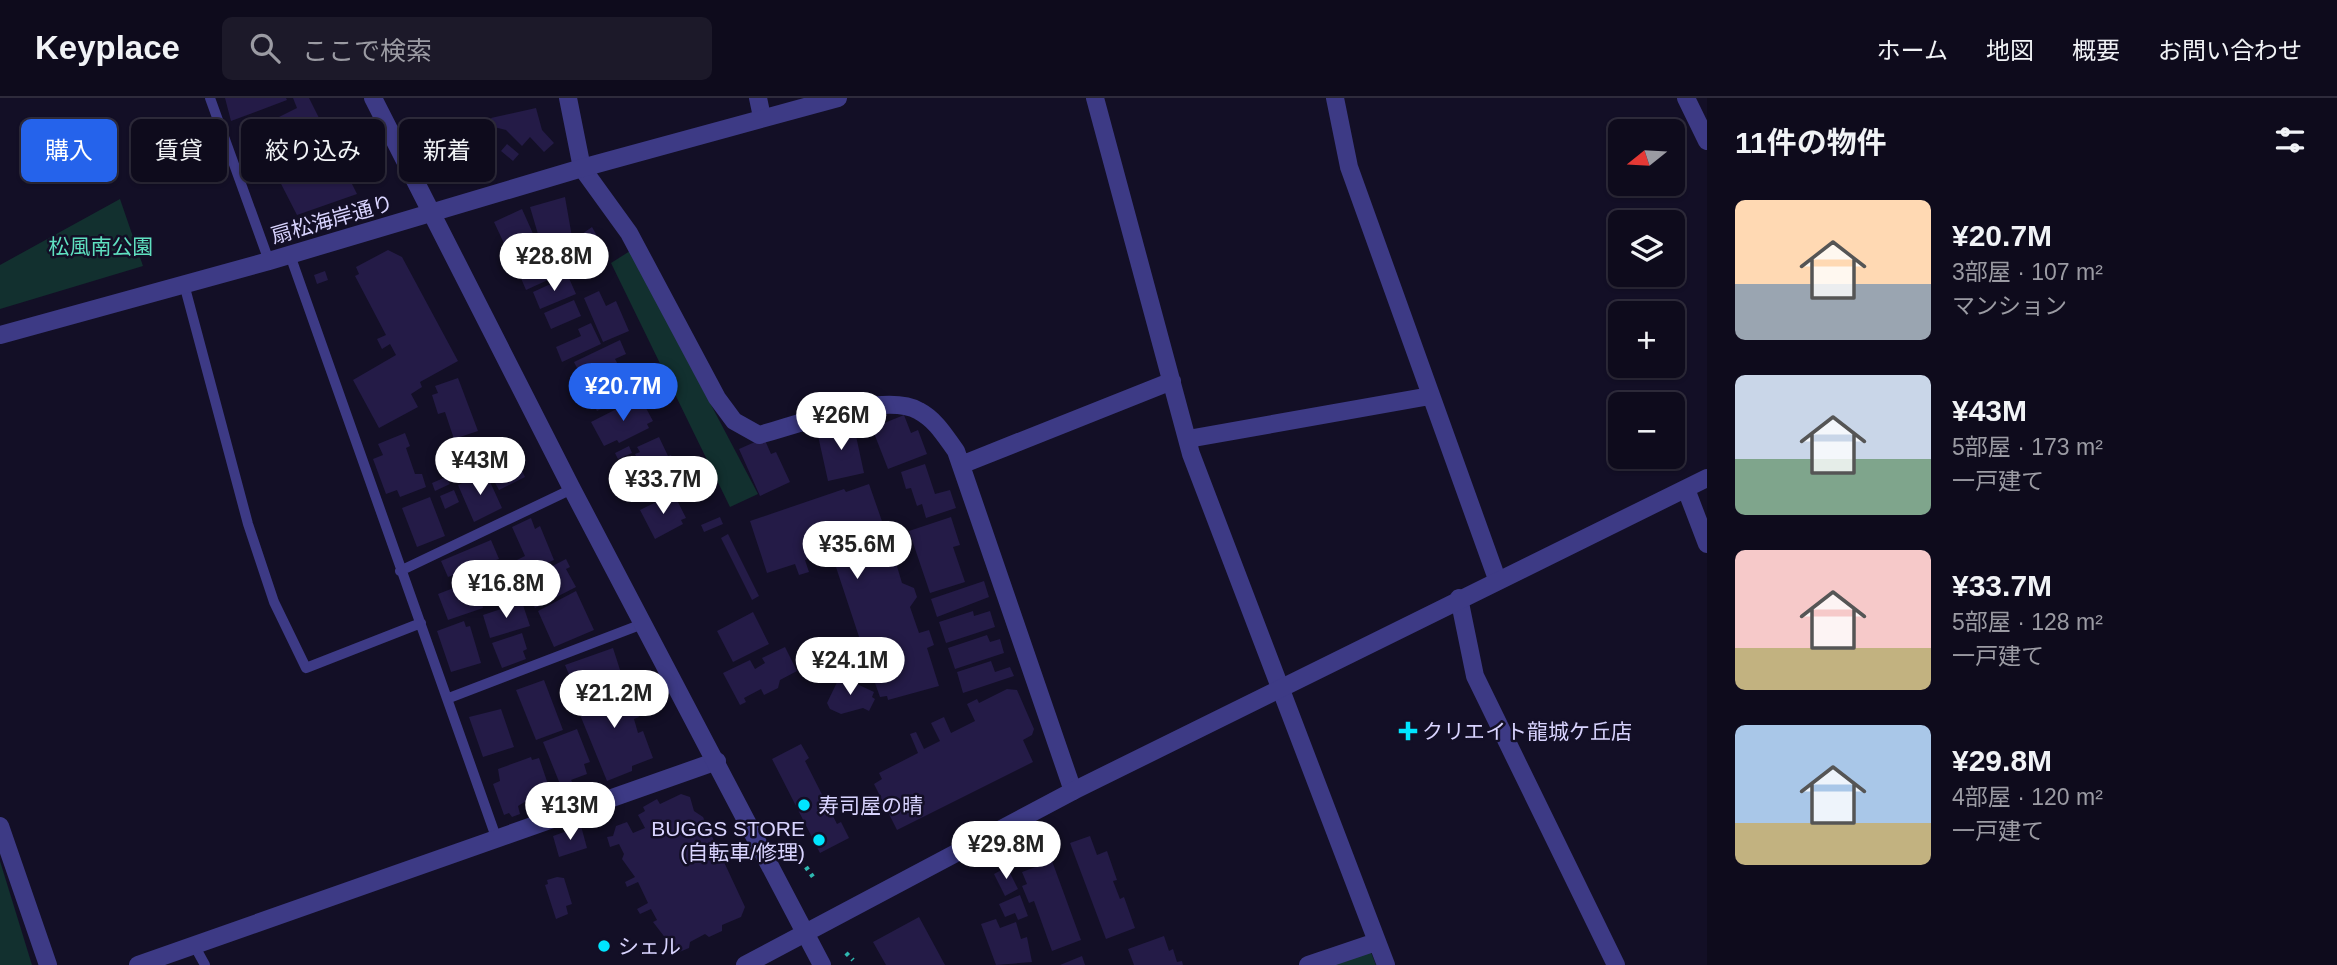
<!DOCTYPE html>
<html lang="ja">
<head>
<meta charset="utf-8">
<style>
	body { margin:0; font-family:Arial,"Noto Sans JP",sans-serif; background:#1c1929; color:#f1f3f6; height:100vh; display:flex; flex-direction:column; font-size:26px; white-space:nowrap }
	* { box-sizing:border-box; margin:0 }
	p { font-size:23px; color:#9b9ba3 }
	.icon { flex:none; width:38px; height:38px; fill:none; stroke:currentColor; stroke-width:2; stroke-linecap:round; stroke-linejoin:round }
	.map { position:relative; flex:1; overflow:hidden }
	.side { display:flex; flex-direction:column; background:#0e0b1c; width:630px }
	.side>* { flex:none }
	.guide { position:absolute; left:21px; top:21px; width:665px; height:63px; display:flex; gap:14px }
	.needle { width:46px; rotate:252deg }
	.buttons { position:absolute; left:1608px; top:21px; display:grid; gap:14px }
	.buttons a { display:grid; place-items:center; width:77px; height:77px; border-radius:10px; background:#0e0b1c; box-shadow:0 2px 5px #0004,0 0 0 2px #2e2b3b; font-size:35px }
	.price { position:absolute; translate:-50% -60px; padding:0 16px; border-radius:24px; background:#fff; color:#222; font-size:23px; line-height:46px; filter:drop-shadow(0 2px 4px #0008) }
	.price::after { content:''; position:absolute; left:50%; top:42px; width:21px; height:16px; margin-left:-10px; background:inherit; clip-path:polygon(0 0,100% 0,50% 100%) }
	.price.current { background:#2563eb; color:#fff }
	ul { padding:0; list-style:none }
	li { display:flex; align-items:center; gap:21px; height:175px; padding:0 28px }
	li span { display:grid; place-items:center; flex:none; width:196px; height:140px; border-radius:10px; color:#555 }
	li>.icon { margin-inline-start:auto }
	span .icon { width:84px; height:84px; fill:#fffc; stroke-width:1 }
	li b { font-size:30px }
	h2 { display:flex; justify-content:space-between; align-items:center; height:84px; padding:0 28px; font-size:30px }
	.tag { padding:0 24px; border-radius:10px; background:#0e0b1c; box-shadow:0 2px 5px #0004,0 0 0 2px #2e2b3b; font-size:24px; line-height:63px }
	.tag.current { background:#2563eb; color:#fff }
	header { display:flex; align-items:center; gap:42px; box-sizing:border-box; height:98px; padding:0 35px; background:#0e0b1c; border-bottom:2px solid #2e2b3b }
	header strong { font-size:33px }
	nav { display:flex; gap:38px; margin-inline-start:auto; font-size:24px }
	.search { width:490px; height:63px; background:#1c1929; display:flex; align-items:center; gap:18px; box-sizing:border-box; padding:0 24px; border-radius:10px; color:#9b9ba3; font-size:26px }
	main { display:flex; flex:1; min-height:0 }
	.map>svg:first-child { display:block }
</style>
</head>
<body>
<header>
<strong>Keyplace</strong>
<div class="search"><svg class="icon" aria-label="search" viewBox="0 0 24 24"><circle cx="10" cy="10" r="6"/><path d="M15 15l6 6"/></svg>ここで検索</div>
<nav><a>ホーム</a><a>地図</a><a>概要</a><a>お問い合わせ</a></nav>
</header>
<main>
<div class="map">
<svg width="1707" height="867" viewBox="0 0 1707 867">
	<rect width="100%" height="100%" fill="#130f26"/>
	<path fill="#12302f" d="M 120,101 L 143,168 L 0,211 L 0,167 Z
		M 630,153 L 758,396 L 730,409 L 611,165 Z
		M 0,763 L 32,867 L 0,867 Z
		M 1368,847 L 1376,867 L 1332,867 Z"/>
	<path fill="#241b47" d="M 225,0 L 286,0 L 287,2 L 231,23 Z
		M 293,0 L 309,0 L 357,96 L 297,117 L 259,43 L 244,50 L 241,44 L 247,41 L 245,36 L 297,10 Z
		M 536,10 L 542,32 L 554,45 L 544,54 L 530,39 L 522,48 L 506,32 L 494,29 L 491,20 Z
		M 507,46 L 519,56 L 513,63 L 501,53 Z
		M 565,99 L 572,139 L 552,145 L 551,140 L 540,143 L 530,109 Z
		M 522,111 L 539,149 L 518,159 L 514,151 L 508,154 L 494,124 Z
		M 592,129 L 608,157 L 580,178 L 564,156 L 576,147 L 572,143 Z
		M 550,147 L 563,175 L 526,192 L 514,164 Z
		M 388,152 L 402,159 L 458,263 L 420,284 L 422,289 L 411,296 L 418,309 L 379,330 L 353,282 L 396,257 L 390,246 L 382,251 L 377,241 L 386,237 L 355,178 L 359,176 L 356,169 Z
		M 325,173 L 328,182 L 317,186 L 314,177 Z
		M 568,178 L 576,196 L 540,211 L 533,194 Z
		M 599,193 L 606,208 L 616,203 L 629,233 L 603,244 L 584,200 Z
		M 574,202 L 581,218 L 551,231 L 544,215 Z
		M 591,225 L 601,246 L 562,264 L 556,249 L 581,238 L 578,231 Z
		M 620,242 L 626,256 L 615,261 L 623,276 L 588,292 L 574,264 Z
		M 634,275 L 642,290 L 597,313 L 589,297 Z
		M 458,280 L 478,333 L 454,341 L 445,314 L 438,316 L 432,297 L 438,295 L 435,288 Z
		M 640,299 L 653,323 L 647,326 L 649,330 L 619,345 L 617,342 L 604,348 L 591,324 Z
		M 904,317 L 911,335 L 918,332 L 927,356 L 888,371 L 872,330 Z
		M 853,324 L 864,375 L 828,383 L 817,333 Z
		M 405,335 L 410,348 L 406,350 L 415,376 L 422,376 L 426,389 L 400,399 L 397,392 L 386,396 L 373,361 L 383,357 L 378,346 Z
		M 487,339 L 497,364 L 471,375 L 461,350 Z
		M 659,339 L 668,358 L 671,357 L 675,365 L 655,375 L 653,369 L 643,373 L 635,356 L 640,354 L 637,349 Z
		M 764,340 L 771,356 L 776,354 L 790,384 L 760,398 L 739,351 Z
		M 629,348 L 632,355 L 618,361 L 615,355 Z
		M 516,361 L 525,379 L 499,392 L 489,374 Z
		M 635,366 L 646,390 L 626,400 L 615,376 Z
		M 925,366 L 935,396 L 950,392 L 956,410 L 926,420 L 922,406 L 917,408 L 911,390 L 906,391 L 901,374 Z
		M 486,375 L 502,410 L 474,424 L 458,387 Z
		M 446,379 L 450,386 L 435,393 L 432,385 Z
		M 869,386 L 891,449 L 899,447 L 904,463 L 896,465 L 902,485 L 914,490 L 917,499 L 910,509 L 919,535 L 929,532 L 934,547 L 927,550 L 939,588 L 888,602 L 887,598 L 880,599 L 875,585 L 859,575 L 869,569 L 831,454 L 805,462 L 809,474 L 799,477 L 795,466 L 767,475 L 750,423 L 844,391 L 846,394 Z
		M 454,392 L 459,404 L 445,411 L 440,398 Z
		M 668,398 L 670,401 L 675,398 L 686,420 L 681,422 L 683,426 L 655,441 L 640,412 Z
		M 430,399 L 445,438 L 417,449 L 402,410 Z
		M 720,419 L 723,426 L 704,434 L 701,427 Z
		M 951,419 L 960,447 L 953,449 L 965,484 L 930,495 L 909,433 Z
		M 531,420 L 535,431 L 540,428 L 554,462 L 523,475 L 517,462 L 525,458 L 512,429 Z
		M 728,436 L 759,498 L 752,502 L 721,440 Z
		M 491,442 L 499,461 L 493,463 L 494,467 L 471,476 L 469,471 L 448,479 L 441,463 Z
		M 566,461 L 570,469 L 566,471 L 576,489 L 535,510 L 522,484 Z
		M 508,467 L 513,468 L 515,487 L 520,486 L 523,497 L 496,506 L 486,474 Z
		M 477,481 L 483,510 L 448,522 L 438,496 Z
		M 984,483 L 989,499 L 937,519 L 931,501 Z
		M 576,493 L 594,532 L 554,549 L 538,513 Z
		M 522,504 L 530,528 L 490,540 L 483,517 Z
		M 973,513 L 974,518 L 990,513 L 995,529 L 946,545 L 939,524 Z
		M 753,514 L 769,546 L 733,564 L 717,533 Z
		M 464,523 L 466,529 L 470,528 L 481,565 L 451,574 L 437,533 Z
		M 522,535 L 527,551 L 523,553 L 526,561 L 502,570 L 492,545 Z
		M 987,537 L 990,544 L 1000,541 L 1004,555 L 955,571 L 948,550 Z
		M 785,549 L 797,573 L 780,582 L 778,590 L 764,597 L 761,591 L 744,600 L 746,604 L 740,607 L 723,575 L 750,562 L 755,571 L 765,565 L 762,560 Z
		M 613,550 L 621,575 L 575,591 L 565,567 Z
		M 991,563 L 995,574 L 1010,569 L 1014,578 L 963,595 L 957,574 Z
		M 840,578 L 874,594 L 872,599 L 875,601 L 869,613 L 863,610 L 841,616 L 830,611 L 827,605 Z
		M 544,582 L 563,632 L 536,642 L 516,592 Z
		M 619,585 L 631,600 L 639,619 L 634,621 L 638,635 L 643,633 L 653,660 L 632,668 L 632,673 L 607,683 L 574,602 Z
		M 1007,591 L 1017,592 L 1034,631 L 1032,637 L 1023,642 L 1033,664 L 897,732 L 874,686 L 882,681 L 879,675 L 918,655 L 910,636 L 916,634 L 924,651 L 940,643 L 931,625 L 944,619 L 951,635 L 975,623 L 967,606 L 977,601 L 979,605 Z
		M 501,611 L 514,649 L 483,659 L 469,619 Z
		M 577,631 L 590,664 L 584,666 L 587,676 L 571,682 L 574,687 L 562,691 L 543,644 Z
		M 801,646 L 809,660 L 805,663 L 837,726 L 841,724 L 849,740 L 820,755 L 772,661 Z
		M 531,659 L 532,662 L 539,660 L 549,689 L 518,708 L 520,716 L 512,719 L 509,715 L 504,717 L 493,686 L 500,683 L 498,671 Z
		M 681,696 L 690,699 L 694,713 L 703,719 L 745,809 L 741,819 L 722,827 L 722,833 L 709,839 L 705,836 L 690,844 L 689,850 L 677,855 L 653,824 L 657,822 L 651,811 L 640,816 L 637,811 L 648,805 L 638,784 L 627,789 L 625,784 L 635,779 L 622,761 L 624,756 L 619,746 L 610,749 L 607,739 L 613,738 L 616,728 L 627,724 L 633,735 L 645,730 L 638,717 L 645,713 L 643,709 L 657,701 L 660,706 Z
		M 581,728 L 587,750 L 559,759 L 553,738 Z
		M 1090,738 L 1097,757 L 1107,753 L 1117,782 L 1113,783 L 1120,801 L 1124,799 L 1135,830 L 1106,841 L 1070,745 Z
		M 1052,763 L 1081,842 L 1052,853 L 1034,803 L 1029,805 L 1022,788 L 1027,786 L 1022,774 Z
		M 1007,769 L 1018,791 L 1005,798 L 994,776 Z
		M 557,779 L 564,780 L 572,806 L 566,808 L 568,816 L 556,821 L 545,787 L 548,786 L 547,782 Z
		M 1020,797 L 1028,818 L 1018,822 L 1015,815 L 1005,819 L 999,806 Z
		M 919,819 L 945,867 L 886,867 L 873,844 Z
		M 996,821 L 1000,830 L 1016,824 L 1021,841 L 1027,839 L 1032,864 L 996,867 L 981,826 Z
		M 1164,838 L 1169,853 L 1173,851 L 1177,864 L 1182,863 L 1183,867 L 1134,867 L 1128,851 Z
		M 1082,858 L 1085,867 L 1060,867 Z"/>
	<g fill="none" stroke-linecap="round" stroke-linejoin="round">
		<path stroke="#2fb8b0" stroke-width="4.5" stroke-dasharray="3.5 5" stroke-linecap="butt" d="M 806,769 L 813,779
			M 846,855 L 853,862"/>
		<path stroke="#3d3a85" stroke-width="10" d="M 210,0 L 269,163
			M 290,157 L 496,739
			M 184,186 L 248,426 L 274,504 L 306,570 L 421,525
			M 400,473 L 572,391
			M 449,600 L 645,525
			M 194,847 L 205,867"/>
		<path stroke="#3d3a85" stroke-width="18" d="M 568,0 L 582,70 L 629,135 L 717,300 L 734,323 L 759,337 C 798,327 884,293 919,313 C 936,322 945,338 956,353 L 1073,693
			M 758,0 L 762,19
			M 1095,0 L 1191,356 L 1386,867
			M 1335,0 L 1349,69 L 1497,481
			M 1686,0 L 1707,43
			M 1188,341 L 1430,298
			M 961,367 L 1172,283
			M 1459,500 L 1475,578 L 1616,867
			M 0,728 L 48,867
			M 138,867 L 717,663
			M 1308,867 L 1376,844"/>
		<path stroke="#3d3a85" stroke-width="18" d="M 373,0 L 572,391 L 822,867
			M 0,237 L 269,163 L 582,70 L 838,0
			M 1686,391 L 1707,446
			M 745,867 L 1073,693 L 1707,380"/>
	</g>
	<g fill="#00e5ff" stroke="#130f26" stroke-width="2.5">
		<path d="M1404.5 622.5h7v7h7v7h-7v7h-7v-7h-7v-7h7z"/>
		<circle cx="804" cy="707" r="7"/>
		<circle cx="819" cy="742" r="7"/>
		<circle cx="604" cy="848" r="7"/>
	</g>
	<g text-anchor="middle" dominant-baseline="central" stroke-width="5" stroke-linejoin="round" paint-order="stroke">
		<g font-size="21" fill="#d9d4ff" stroke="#130f26">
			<text transform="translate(332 121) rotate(-16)">扇松海岸通り</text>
		</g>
		<g font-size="21" fill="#5fe0c0" stroke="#130f26">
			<text x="101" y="148">松風南公園</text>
		</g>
		<g font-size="21" fill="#d9d4ff" stroke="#130f26" text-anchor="start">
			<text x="1422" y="633">クリエイト龍城ケ丘店</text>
			<text x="818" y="707">寿司屋の晴</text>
			<text x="805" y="730" text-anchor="end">BUGGS STORE<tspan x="805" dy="24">(自転車/修理)</tspan></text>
			<text x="618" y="848">シェル</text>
		</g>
	</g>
</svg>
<div class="buttons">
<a><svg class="needle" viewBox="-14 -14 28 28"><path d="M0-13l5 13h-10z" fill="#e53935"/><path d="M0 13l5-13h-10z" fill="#9b9ba3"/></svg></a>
<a><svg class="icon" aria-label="layers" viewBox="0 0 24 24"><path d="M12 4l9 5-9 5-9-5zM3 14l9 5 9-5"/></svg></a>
<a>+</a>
<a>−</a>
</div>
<b class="price" style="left:554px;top:195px">¥28.8M</b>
<b class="price current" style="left:623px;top:325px">¥20.7M</b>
<b class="price" style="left:841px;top:354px">¥26M</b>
<b class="price" style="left:480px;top:399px">¥43M</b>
<b class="price" style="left:663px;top:418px">¥33.7M</b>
<b class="price" style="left:857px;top:483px">¥35.6M</b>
<b class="price" style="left:506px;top:522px">¥16.8M</b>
<b class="price" style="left:850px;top:599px">¥24.1M</b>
<b class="price" style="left:614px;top:632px">¥21.2M</b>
<b class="price" style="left:570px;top:744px">¥13M</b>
<b class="price" style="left:1006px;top:783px">¥29.8M</b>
<div class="guide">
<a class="tag current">購入</a>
<a class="tag">賃貸</a>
<a class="tag">絞り込み</a>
<a class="tag">新着</a>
</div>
</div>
<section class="side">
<h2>11件の物件<svg class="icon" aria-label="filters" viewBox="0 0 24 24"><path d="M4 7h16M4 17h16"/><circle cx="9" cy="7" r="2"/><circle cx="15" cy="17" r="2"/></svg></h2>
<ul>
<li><span style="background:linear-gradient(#ffd9b3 60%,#9aa5b1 0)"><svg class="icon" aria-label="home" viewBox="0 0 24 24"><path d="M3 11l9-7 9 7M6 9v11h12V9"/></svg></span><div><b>¥20.7M</b><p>3部屋 · 107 m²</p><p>マンション</p></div></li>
<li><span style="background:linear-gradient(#c9d6e8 60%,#7fa58c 0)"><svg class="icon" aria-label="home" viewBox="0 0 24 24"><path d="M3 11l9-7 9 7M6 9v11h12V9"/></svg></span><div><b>¥43M</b><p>5部屋 · 173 m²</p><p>一戸建て</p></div></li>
<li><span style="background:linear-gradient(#f6c9c9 70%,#c2b280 0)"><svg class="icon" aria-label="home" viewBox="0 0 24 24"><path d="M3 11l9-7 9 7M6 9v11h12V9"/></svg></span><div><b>¥33.7M</b><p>5部屋 · 128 m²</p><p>一戸建て</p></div></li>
<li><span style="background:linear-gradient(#a9c7e8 70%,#c2b280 0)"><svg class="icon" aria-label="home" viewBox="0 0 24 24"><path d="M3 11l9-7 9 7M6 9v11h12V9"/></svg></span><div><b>¥29.8M</b><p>4部屋 · 120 m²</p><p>一戸建て</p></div></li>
</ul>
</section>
</main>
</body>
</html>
